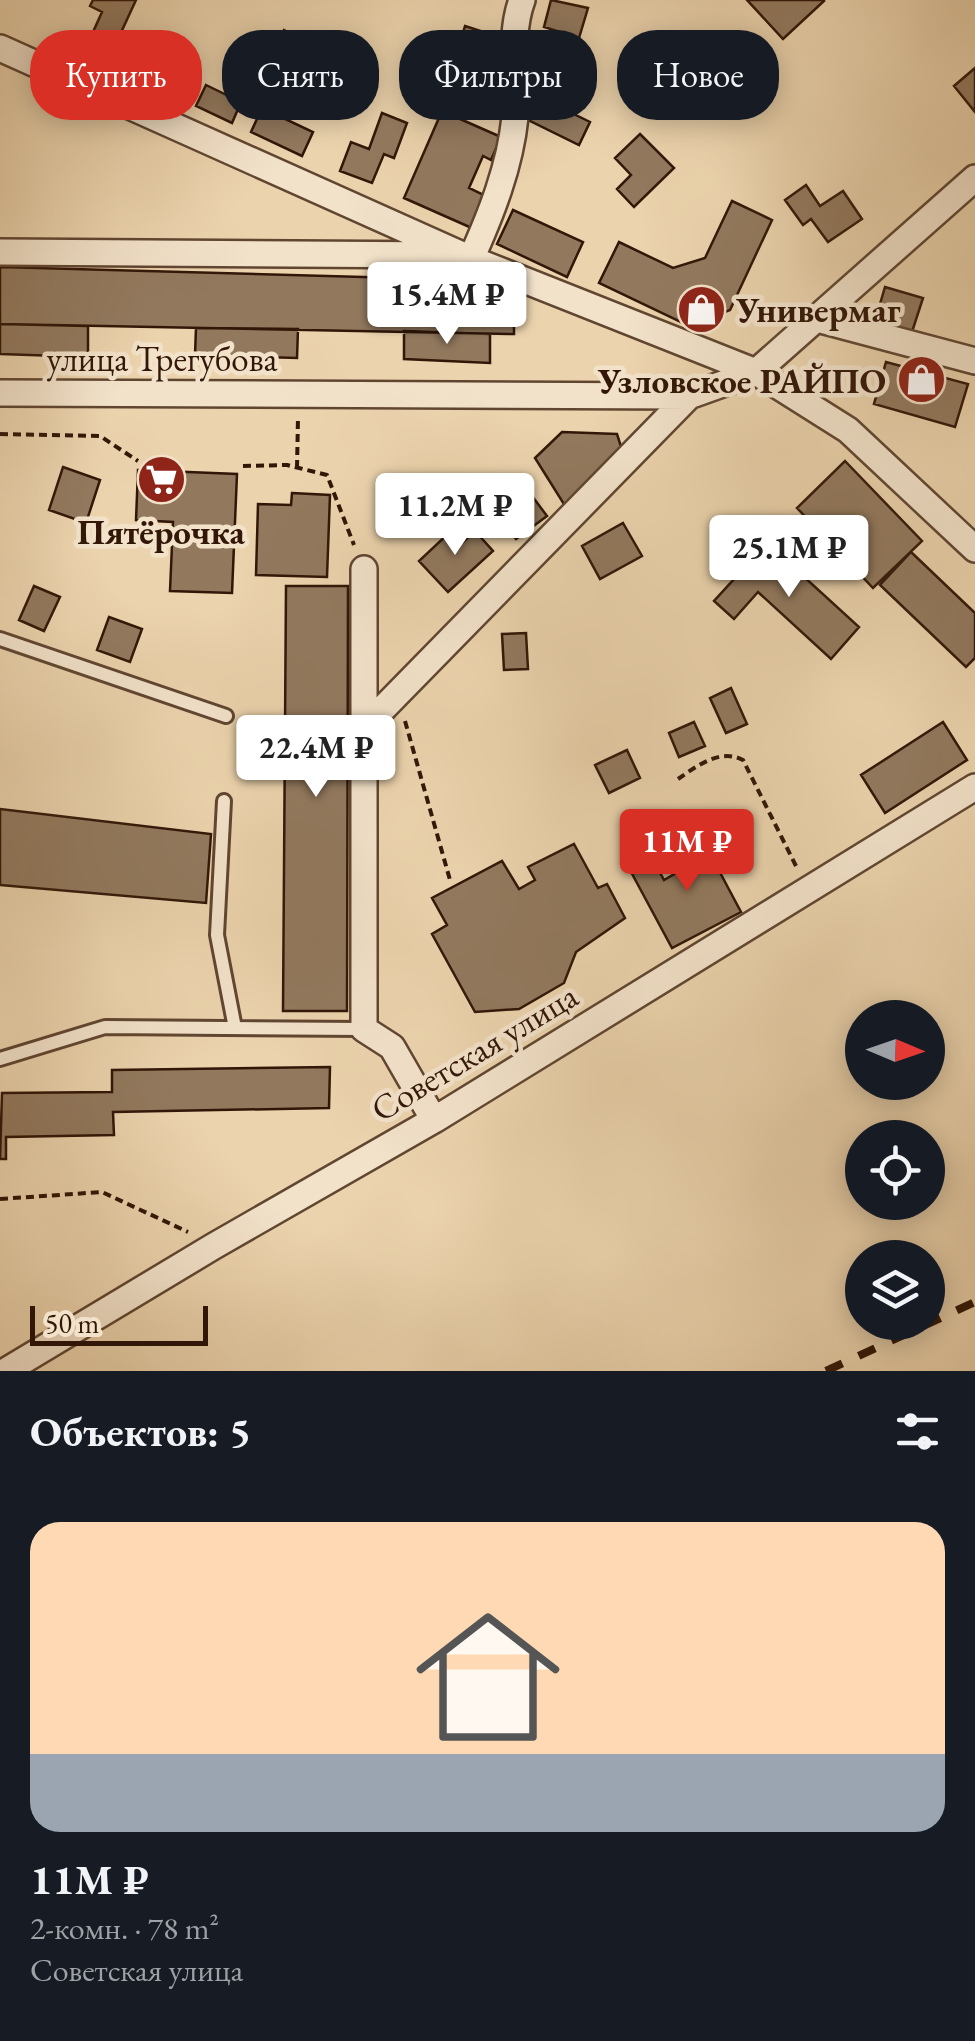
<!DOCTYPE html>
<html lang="ru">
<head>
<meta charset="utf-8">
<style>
	body { margin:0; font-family:"EB Garamond",serif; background:#242831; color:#f1f3f6; height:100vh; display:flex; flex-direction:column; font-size:38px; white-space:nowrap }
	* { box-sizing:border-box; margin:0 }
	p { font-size:32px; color:#9ea1a6 }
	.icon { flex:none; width:55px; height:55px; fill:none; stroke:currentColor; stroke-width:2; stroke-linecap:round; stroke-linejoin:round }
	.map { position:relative; height:1371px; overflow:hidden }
	.sheet { display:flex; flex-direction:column; background:#171b24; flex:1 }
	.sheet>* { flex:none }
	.top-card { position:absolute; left:30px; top:30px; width:915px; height:90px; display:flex; gap:20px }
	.needle { width:65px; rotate:92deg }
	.fabs { position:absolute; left:845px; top:1000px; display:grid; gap:20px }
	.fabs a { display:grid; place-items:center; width:100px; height:100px; border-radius:50%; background:#171b24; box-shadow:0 5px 25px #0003; font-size:50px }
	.scale { position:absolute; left:30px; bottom:25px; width:178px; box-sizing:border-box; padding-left:10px; border:5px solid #321708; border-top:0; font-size:28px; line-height:35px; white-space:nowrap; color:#321708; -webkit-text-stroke:8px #f2e2ca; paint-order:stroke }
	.price { position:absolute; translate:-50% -85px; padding:0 22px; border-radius:10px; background:#fff; color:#222; font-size:32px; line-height:65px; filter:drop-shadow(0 2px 5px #0008) }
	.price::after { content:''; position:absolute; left:50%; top:60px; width:30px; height:22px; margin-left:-15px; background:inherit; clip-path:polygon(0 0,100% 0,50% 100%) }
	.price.on { background:#d93025; color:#fff }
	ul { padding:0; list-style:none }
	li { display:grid; align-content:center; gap:20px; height:530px; padding:0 30px }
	li span { display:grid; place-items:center; height:310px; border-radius:30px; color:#555 }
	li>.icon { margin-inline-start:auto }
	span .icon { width:180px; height:180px; fill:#fffc; stroke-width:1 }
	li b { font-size:42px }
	h2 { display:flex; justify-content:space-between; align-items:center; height:120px; padding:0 30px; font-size:42px }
	.chip { padding:0 35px; border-radius:40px; background:#171b24; box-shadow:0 5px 25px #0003; font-size:35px; line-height:90px }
	.chip.on { background:#d93025; color:#fff }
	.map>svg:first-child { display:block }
</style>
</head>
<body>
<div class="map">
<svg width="975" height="1371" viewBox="0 0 975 1371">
	<rect width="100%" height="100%" fill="#ebd3ad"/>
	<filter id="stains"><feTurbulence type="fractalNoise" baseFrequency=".002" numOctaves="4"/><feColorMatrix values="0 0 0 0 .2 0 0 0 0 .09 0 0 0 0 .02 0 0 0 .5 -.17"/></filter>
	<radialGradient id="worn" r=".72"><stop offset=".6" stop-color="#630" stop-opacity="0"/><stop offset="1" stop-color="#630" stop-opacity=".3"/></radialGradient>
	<path fill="#92795e" stroke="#321708" stroke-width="2.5" d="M 93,0 L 136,0 L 112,52 L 89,41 L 102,12 L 90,6 Z
		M 551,0 L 588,8 L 579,38 L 544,27 Z
		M 747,0 L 823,0 L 824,1 L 783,39 Z
		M 465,26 L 490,34 L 478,74 L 453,67 Z
		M 284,30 L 301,39 L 290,61 L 273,53 Z
		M 146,51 L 187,70 L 175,95 L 134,76 Z
		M 975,68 L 975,112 L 954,86 Z
		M 206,85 L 241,102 L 232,123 L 196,106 Z
		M 535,95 L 590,122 L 579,145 L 524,118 Z
		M 262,108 L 313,132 L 302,156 L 251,132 Z
		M 442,111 L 501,137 L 491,160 L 483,156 L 469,188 L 488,197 L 474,229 L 404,198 Z
		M 382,113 L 407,123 L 394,158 L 384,154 L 372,183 L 340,171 L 351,142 L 369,149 Z
		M 640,134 L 674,168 L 634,207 L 617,189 L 631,175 L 615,158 Z
		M 806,185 L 820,206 L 843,191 L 862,219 L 828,242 L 811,219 L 803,225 L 785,200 Z
		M 732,201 L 772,220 L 730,310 L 689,326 L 599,283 L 619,242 L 673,268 L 705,258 Z
		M 513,210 L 583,242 L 567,277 L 497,244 Z
		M 0,267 L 514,281 L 514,334 L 0,324 Z
		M 885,287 L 923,298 L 912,332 L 875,321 Z
		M 0,324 L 88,326 L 88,357 L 0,354 Z
		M 196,328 L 298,329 L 297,358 L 195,355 Z
		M 404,331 L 490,334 L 490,363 L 404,359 Z
		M 886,362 L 968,384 L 955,427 L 874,404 Z
		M 562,432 L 617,434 L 625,459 L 567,509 L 535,458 Z
		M 845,461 L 922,541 L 873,588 L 797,508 Z
		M 63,467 L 100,480 L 86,523 L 49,510 Z
		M 138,470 L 237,474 L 232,593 L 170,591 L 173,522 L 136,520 Z
		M 520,480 L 547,516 L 516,539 L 489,503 Z
		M 292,493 L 330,495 L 327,577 L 256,575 L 258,504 L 291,505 Z
		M 623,523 L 642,556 L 600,579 L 582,546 Z
		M 452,530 L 463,542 L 475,531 L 493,551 L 448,592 L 419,561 Z
		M 767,543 L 859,627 L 831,659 L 758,592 L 734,619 L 714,601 Z
		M 911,552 L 975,613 L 975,658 L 966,667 L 880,585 Z
		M 34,586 L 60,597 L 44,631 L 19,620 Z
		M 286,586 L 348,586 L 347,1011 L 283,1011 Z
		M 109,617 L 142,629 L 130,662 L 97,650 Z
		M 526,633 L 528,669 L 504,670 L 502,634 Z
		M 731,688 L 747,724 L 726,733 L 710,698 Z
		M 694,722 L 705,746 L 679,757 L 669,733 Z
		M 943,722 L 967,760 L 885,813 L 861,775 Z
		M 627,750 L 640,778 L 609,793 L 595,765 Z
		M 0,809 L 211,834 L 206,903 L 0,885 Z
		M 699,833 L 741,912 L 672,948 L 630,870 L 652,858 L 664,880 L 688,866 L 677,845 Z
		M 574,844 L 598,888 L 607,884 L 625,918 L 576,952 L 564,983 L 519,1009 L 475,1012 L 432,934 L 447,925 L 432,898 L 502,861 L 519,889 L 535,880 L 528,867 Z
		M 330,1067 L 329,1108 L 113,1112 L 114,1135 L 6,1137 L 6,1159 L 0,1159 L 2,1093 L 112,1092 L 112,1070 Z"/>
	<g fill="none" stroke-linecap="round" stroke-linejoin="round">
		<defs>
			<path id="service" d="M 0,639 L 226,716
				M 224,801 L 217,935 L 235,1028
				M 0,1059 L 105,1027 L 364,1029"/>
			<path id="minor" d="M 0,48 L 471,259 L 756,372 L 848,430 L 975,549
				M 0,252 L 451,255
				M 471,259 C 491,214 510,167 515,117 C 519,77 508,38 522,0
				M 817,319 L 975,361
				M 0,393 L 689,396 L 756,372 L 975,178
				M 364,569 L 364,1029 L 392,1047 L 434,1120
				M 362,730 L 689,396
				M 6,1371 L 214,1246 L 434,1120 L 975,787"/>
		</defs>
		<use href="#service" stroke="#604631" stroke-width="18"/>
		<use href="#minor" stroke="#604631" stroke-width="30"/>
		<path stroke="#321708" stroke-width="4" stroke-dasharray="8 5" stroke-linecap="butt" d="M 0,434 L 100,436 L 138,461
			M 243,466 L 287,465 L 327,475 L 354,545
			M 297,468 L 298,418
			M 405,721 L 450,880
			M 678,779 C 697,766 720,748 743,760 L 798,870
			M 0,1199 L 102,1192 L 188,1232"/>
		<use href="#service" stroke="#f2e2ca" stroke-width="12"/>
		<use href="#minor" stroke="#f2e2ca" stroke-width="25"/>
		<path stroke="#321708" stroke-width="8" stroke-dasharray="18 18" stroke-linecap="butt" d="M 826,1371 L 975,1302"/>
	</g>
	<defs>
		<symbol id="shop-disc" viewBox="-11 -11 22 22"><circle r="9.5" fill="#8f2418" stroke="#f2e2ca"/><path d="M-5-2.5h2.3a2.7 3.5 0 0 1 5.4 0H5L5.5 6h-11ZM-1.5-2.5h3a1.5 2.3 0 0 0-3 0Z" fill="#fff"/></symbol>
		<symbol id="supermarket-disc" viewBox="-11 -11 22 22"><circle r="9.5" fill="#8f2418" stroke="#f2e2ca"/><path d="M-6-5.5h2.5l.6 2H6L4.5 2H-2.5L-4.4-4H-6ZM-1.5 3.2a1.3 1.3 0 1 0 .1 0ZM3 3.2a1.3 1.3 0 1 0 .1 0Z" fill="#fff"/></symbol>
	</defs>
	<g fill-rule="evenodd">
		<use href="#shop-disc" x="674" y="282" width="55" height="55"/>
		<use href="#shop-disc" x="894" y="352" width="55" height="55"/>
		<use href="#supermarket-disc" x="134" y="452" width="55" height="55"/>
	</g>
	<g text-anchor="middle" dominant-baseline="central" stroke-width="9" stroke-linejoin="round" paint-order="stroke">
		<g font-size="35" font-weight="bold" fill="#321708" stroke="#f2e2ca" text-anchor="start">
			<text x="736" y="309">Универмаг</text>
			<text x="886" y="380" text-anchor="end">Узловское РАЙПО</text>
			<text x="161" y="531" text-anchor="middle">Пятёрочка</text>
		</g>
		<g font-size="35" fill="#321708" stroke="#f2e2ca">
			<text x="162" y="358">улица Трегубова</text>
			<text transform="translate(474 1052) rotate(-31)">Советская улица</text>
		</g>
	</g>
	<rect width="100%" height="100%" filter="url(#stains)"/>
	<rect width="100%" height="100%" fill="url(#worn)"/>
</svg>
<div class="fabs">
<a><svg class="needle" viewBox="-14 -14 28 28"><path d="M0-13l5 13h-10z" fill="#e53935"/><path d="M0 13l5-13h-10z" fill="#9ea1a6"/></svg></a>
<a><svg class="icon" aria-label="locate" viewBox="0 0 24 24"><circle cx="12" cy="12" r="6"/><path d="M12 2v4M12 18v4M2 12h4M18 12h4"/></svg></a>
<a><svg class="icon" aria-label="layers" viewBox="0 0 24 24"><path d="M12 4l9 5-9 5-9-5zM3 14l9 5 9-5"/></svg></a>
</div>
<div class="scale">50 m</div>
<b class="price" style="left:447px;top:347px">15.4M ₽</b>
<b class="price" style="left:455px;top:558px">11.2M ₽</b>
<b class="price" style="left:789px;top:600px">25.1M ₽</b>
<b class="price" style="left:316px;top:800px">22.4M ₽</b>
<b class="price on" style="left:687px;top:894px">11M ₽</b>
<div class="top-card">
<a class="chip on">Купить</a>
<a class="chip">Снять</a>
<a class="chip">Фильтры</a>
<a class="chip">Новое</a>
</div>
</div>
<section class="sheet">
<h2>Объектов: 5<svg class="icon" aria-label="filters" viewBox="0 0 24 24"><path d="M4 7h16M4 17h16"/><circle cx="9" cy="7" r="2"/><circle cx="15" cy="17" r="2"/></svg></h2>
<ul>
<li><span style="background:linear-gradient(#ffd9b3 75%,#9aa5b1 0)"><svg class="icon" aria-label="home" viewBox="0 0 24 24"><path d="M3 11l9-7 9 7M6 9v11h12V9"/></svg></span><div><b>11M ₽</b><p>2-комн. · 78 m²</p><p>Советская улица</p></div></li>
</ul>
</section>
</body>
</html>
